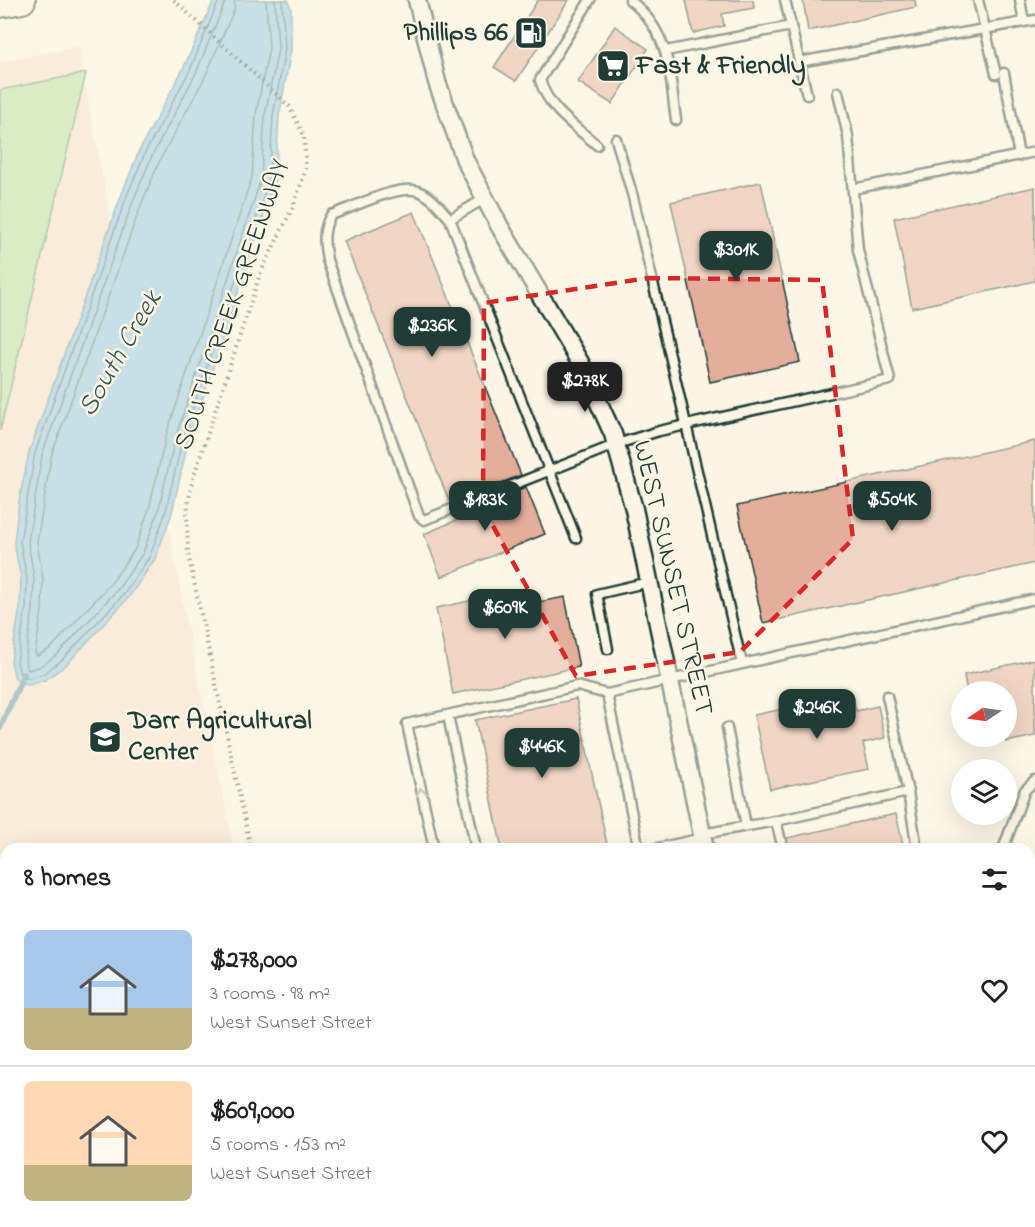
<!DOCTYPE html>
<html lang="en">
<head>
<meta charset="utf-8">
<style>
	body { margin:0; font-family:"Indie Flower",sans-serif; background:#f6f6f6; color:#222; height:100vh; display:flex; flex-direction:column; font-size:22px; white-space:nowrap }
	* { box-sizing:border-box; margin:0 }
	p { font-size:20px; color:#767676 }
	.icon { flex:none; width:33px; height:33px; fill:none; stroke:currentColor; stroke-width:2; stroke-linecap:round; stroke-linejoin:round }
	.map { position:relative; flex:1; overflow:hidden }
	.side { position:absolute; left:0px; top:843px; width:1035px; height:384px; display:flex; flex-direction:column; background:#fff; border-radius:18px 18px 0 0; box-shadow:0 6px 24px #0002 }
	.side>* { flex:none }
	.needle { width:39px; rotate:257deg }
	.buttons { position:absolute; left:951px; top:681px; display:grid; gap:12px }
	.buttons a { display:grid; place-items:center; width:66px; height:66px; border-radius:50%; background:#fff; box-shadow:0 6px 24px #0002; font-size:30px }
	.price { position:absolute; translate:-50% -51px; padding:0 14px; border-radius:12px; background:#1f3d34; color:#fff; font-size:20px; line-height:39px; filter:drop-shadow(0 2px 3px #0008) }
	.price::after { content:''; position:absolute; left:50%; top:36px; width:18px; height:14px; margin-left:-9px; background:inherit; clip-path:polygon(0 0,100% 0,50% 100%) }
	.price.active { background:#222; color:#fff }
	ul { padding:0; list-style:none }
	li { display:flex; align-items:center; gap:18px; height:150px; padding:0 24px }
	li+li { border-top:2px solid #e0e0e0 }
	li span { display:grid; place-items:center; flex:none; width:168px; height:120px; border-radius:9px; color:#555 }
	li>.icon { margin-inline-start:auto }
	span .icon { width:72px; height:72px; fill:#fffc; stroke-width:1 }
	li b { font-size:26px }
	h2 { display:flex; justify-content:space-between; align-items:center; height:72px; padding:0 24px; font-size:26px }
	.map>svg:first-child { display:block }
</style>
</head>
<body>
<div class="map">
<svg width="1035" height="1227" viewBox="0 0 1035 1227">
	<rect width="100%" height="100%" fill="#fcf5e5"/>
	<filter id="ink" filterUnits="userSpaceOnUse"><feTurbulence type="fractalNoise" baseFrequency=".0167" numOctaves="2"/><feDisplacementMap in="SourceGraphic" scale="12" xChannelSelector="R" yChannelSelector="G"/><feConvolveMatrix kernelMatrix="1 2 1 2 8 2 1 2 1" color-interpolation-filters="sRGB"/></filter>
	<g filter="url(#ink)">
		<path fill="#f5dfcf" d="M 78,47 L 187,625 L 234,849 L 6,849 L 6,1221 L 314,1221 L 315,1227 L 0,1227 L 0,62 Z"/>
		<path fill="#b3e3a2" stroke="#69906b" stroke-width="1.5" d="M 86,73 L 0,431 L 0,90 Z"/>
		<path fill="#87c6e7" stroke="#5d8f9f" stroke-width="1.5" d="M 214,0 L 288,0 L 291,9 L 291,50 L 279,117 L 275,181 L 188,443 L 171,516 L 155,559 L 129,597 L 66,665 L 45,680 L 28,685 L 15,679 L 11,661 L 20,608 L 21,578 L 14,543 L 19,501 L 29,452 L 121,196 L 139,151 L 184,67 Z"/>
		<g fill="none" stroke-linecap="round" stroke-linejoin="round">
			<path stroke="#49747c" stroke-width="1.5" d="M 219,0 L 190,70 L 145,153 L 126,198 L 35,453 L 20,542 L 27,579 L 26,608 L 17,661 L 20,674 L 28,678 L 43,674 L 62,660 L 124,594 L 150,556 L 165,514 L 182,441 L 269,180 L 273,116 L 285,49 L 282,0
				M 226,0 L 196,73 L 152,156 L 133,201 L 42,455 L 28,542 L 34,578 L 33,609 L 25,661 L 28,670 L 39,667 L 57,655 L 118,589 L 143,553 L 158,512 L 175,439 L 261,179 L 265,115 L 278,49 L 275,0
				M 235,0 L 234,10 L 205,77 L 160,160 L 141,205 L 51,457 L 37,542 L 43,579 L 42,611 L 35,653 L 37,656 L 51,648 L 111,583 L 135,549 L 149,509 L 166,436 L 252,177 L 256,114 L 269,48 L 266,0"/>
			<path stroke="#5d8f9f" stroke-width="6" d="M 0,728 L 24,674"/>
		</g>
		<path fill="#e4ad9c" stroke="#1f3d34" stroke-width="1.5" d="M 538,0 L 569,0 L 516,81 L 494,67 Z
			M 686,0 L 753,0 L 754,8 L 722,14 L 724,26 L 693,33 Z
			M 803,0 L 915,0 L 916,7 L 808,31 Z
			M 615,26 L 648,49 L 612,104 L 578,82 Z
			M 761,182 L 800,362 L 710,382 L 671,202 Z
			M 1035,187 L 1035,281 L 912,308 L 894,218 Z
			M 414,212 L 521,475 L 450,503 L 344,241 Z
			M 1035,441 L 1035,563 L 763,623 L 737,506 Z
			M 526,487 L 545,534 L 441,577 L 424,534 L 457,520 L 455,515 Z
			M 525,589 L 528,604 L 565,597 L 579,667 L 453,694 L 436,608 Z
			M 1035,659 L 1035,736 L 1006,742 L 1006,692 L 967,692 L 964,675 Z
			M 852,695 L 856,711 L 878,706 L 885,738 L 863,743 L 869,769 L 770,789 L 754,715 Z
			M 576,699 L 608,849 L 502,849 L 475,720 Z
			M 896,814 L 904,849 L 789,849 L 787,838 Z"/>
		<g fill="none" stroke-linecap="round" stroke-linejoin="round">
			<defs>
				<path id="service" d="M 590,0 L 540,80 C 549,110 574,125 597,145
					M 630,0 C 671,34 669,71 676,120
					M 785,0 L 807,95
					M 978,0 L 996,74
					M 1020,0 L 1024,22
					M 666,51 L 791,26
					M 799,62 L 1035,20
					M 1004,73 L 1019,156
					M 616,139 L 633,197 L 742,664
					M 853,189 L 1035,152
					M 484,199 L 450,219 C 441,209 432,196 418,191 C 398,184 352,208 331,215 C 322,230 324,243 327,260 L 419,516 L 424,520 L 617,444 L 659,431 L 890,380 L 858,250 L 848,136 L 838,92
					M 450,219 L 576,538
					M 608,649 L 597,594 L 649,582
					M 448,716 L 476,849
					M 727,728 L 746,826
					M 908,792 L 917,849
					M 702,834 L 776,821
					M 434,849 L 407,724 L 577,686 L 607,694
					M 639,849 L 607,694 L 1035,599
					M 653,849 L 703,838
					M 783,849 L 776,821 L 908,792 L 887,696
					M 1003,849 L 1025,790 L 1035,781
					M 1029,1167 L 1035,1161
					M 669,1221 L 671,1227
					M 836,1221 L 846,1227
					M 952,1227 L 968,1221"/>
				<path id="minor" d="M 417,0 L 437,82 L 465,160 L 500,227 L 581,364 L 613,434 L 634,509 L 705,849
					M 1029,971 L 1035,973
					M 779,1221 L 780,1227"/>
				<path id="primary" d="M 0,4 L 22,0"/>
			</defs>
			<use href="#service" stroke="#1f3d34" stroke-width="13"/>
			<use href="#minor" stroke="#1f3d34" stroke-width="21"/>
			<use href="#primary" stroke="#1f3d34" stroke-width="30"/>
			<path stroke="#1f3d34" stroke-width="4" stroke-dasharray="1.5 4.5" stroke-linecap="butt" d="M 174,0 L 289,106 L 304,136 L 306,169 L 293,207 L 260,274 L 192,482 L 187,512 L 188,553 L 251,849
				M 330,1221 L 331,1227"/>
			<use href="#service" stroke="#fcf5e5" stroke-width="8"/>
			<use href="#minor" stroke="#fcf5e5" stroke-width="16"/>
			<use href="#primary" stroke="#fcf5e5" stroke-width="26"/>
		</g>
		<defs><path id="oneway-chevron" d="M-2-3.5L2.5 0L-2 3.5" fill="none" stroke-width="1.6" stroke-linecap="round" stroke-linejoin="round" transform="scale(1.5)"/></defs>
		<use stroke="#8e998c" href="#oneway-chevron" transform="translate(421 792) rotate(-102)"/>
	</g>
	<path d="M0 0H1035V1227H0ZM 648,278 L 822,280 L 853,539 L 740,652 L 576,676 L 483,508 L 484,303 Z" fill="#fcf5e5" fill-opacity=".55" fill-rule="evenodd"/>
	<path fill="none" stroke="#d62828" stroke-width="4.5" stroke-dasharray="12 8" stroke-linejoin="round" d="M 648,278 L 822,280 L 853,539 L 740,652 L 576,676 L 483,508 L 484,303 Z"/>
	<defs>
		<symbol id="fuel-square" viewBox="-11 -11 22 22"><rect x="-9" y="-9" width="18" height="18" rx="4" fill="#1f3d34" stroke="#fcf5e5"/><path d="M-5.5-6h7V0h2V4h1.3V-2.5L3-4.5l.8-.8L6-3V5H2.5V1h-1V6h-7ZM-4.2-4.7v3.2H.2V-4.7Z" fill="#fff"/></symbol>
		<symbol id="supermarket-square" viewBox="-11 -11 22 22"><rect x="-9" y="-9" width="18" height="18" rx="4" fill="#1f3d34" stroke="#fcf5e5"/><path d="M-6-5.5h2.5l.6 2H6L4.5 2H-2.5L-4.4-4H-6ZM-1.5 3.2a1.3 1.3 0 1 0 .1 0ZM3 3.2a1.3 1.3 0 1 0 .1 0Z" fill="#fff"/></symbol>
		<symbol id="university-square" viewBox="-11 -11 22 22"><rect x="-9" y="-9" width="18" height="18" rx="4" fill="#1f3d34" stroke="#fcf5e5"/><path d="M0-5L7-2L0 1L-7-2ZM-4 1L0 2.5L4 1V4Q0 6-4 4Z" fill="#fff"/></symbol>
	</defs>
	<g fill-rule="evenodd">
		<use href="#fuel-square" x="512" y="14" width="38" height="38"/>
		<use href="#supermarket-square" x="594" y="47" width="38" height="38"/>
		<use href="#university-square" x="86" y="718" width="38" height="38"/>
	</g>
	<g text-anchor="middle" dominant-baseline="central" stroke-width="5" stroke-linejoin="round" paint-order="stroke">
		<g font-size="27" font-weight="bold" fill="#1f3d34" stroke="#fcf5e5" text-anchor="start">
			<text x="508" y="33" text-anchor="end">Phillips 66</text>
			<text x="636" y="66">Fast &amp; Friendly</text>
			<text x="128" y="721">Darr Agricultural<tspan x="128" dy="31">Center</tspan></text>
		</g>
		<g font-size="27" fill="#1f3d34" stroke="#fcf5e5">
			<text transform="translate(233 305) rotate(-71)">SOUTH CREEK GREENWAY</text>
			<text transform="translate(672 578) rotate(77)">WEST SUNSET STREET</text>
		</g>
		<g font-size="28" font-style="italic" fill="#345858" stroke="#fcf5e5">
			<text transform="translate(121 354) rotate(-60)">South Creek</text>
		</g>
	</g>
</svg>
<div class="buttons">
<a><svg class="needle" viewBox="-14 -14 28 28"><path d="M0-13l5 13h-10z" fill="#e53935"/><path d="M0 13l5-13h-10z" fill="#767676"/></svg></a>
<a><svg class="icon" aria-label="layers" viewBox="0 0 24 24"><path d="M12 4l9 5-9 5-9-5zM3 14l9 5 9-5"/></svg></a>
</div>
<b class="price" style="left:736px;top:282px">$301K</b>
<b class="price" style="left:432px;top:358px">$236K</b>
<b class="price active" style="left:585px;top:413px">$278K</b>
<b class="price" style="left:485px;top:532px">$183K</b>
<b class="price" style="left:892px;top:532px">$504K</b>
<b class="price" style="left:505px;top:640px">$609K</b>
<b class="price" style="left:817px;top:740px">$246K</b>
<b class="price" style="left:542px;top:779px">$446K</b>
<section class="side">
<h2>8 homes<svg class="icon" aria-label="filters" viewBox="0 0 24 24"><path d="M4 7h16M4 17h16"/><circle cx="9" cy="7" r="2"/><circle cx="15" cy="17" r="2"/></svg></h2>
<ul>
<li><span style="background:linear-gradient(#a9c7e8 65%,#c2b280 0)"><svg class="icon" aria-label="home" viewBox="0 0 24 24"><path d="M3 11l9-7 9 7M6 9v11h12V9"/></svg></span><div><b>$278,000</b><p>3 rooms · 98 m²</p><p>West Sunset Street</p></div><svg class="icon" aria-label="heart" viewBox="0 0 24 24"><path d="M12 20l-8-8c-3-5 5-10 8-4 3-6 11-1 8 4z"/></svg></li>
<li><span style="background:linear-gradient(#ffd9b3 70%,#c2b280 0)"><svg class="icon" aria-label="home" viewBox="0 0 24 24"><path d="M3 11l9-7 9 7M6 9v11h12V9"/></svg></span><div><b>$609,000</b><p>5 rooms · 153 m²</p><p>West Sunset Street</p></div><svg class="icon" aria-label="heart" viewBox="0 0 24 24"><path d="M12 20l-8-8c-3-5 5-10 8-4 3-6 11-1 8 4z"/></svg></li>
</ul>
</section>
</div>
</body>
</html>
